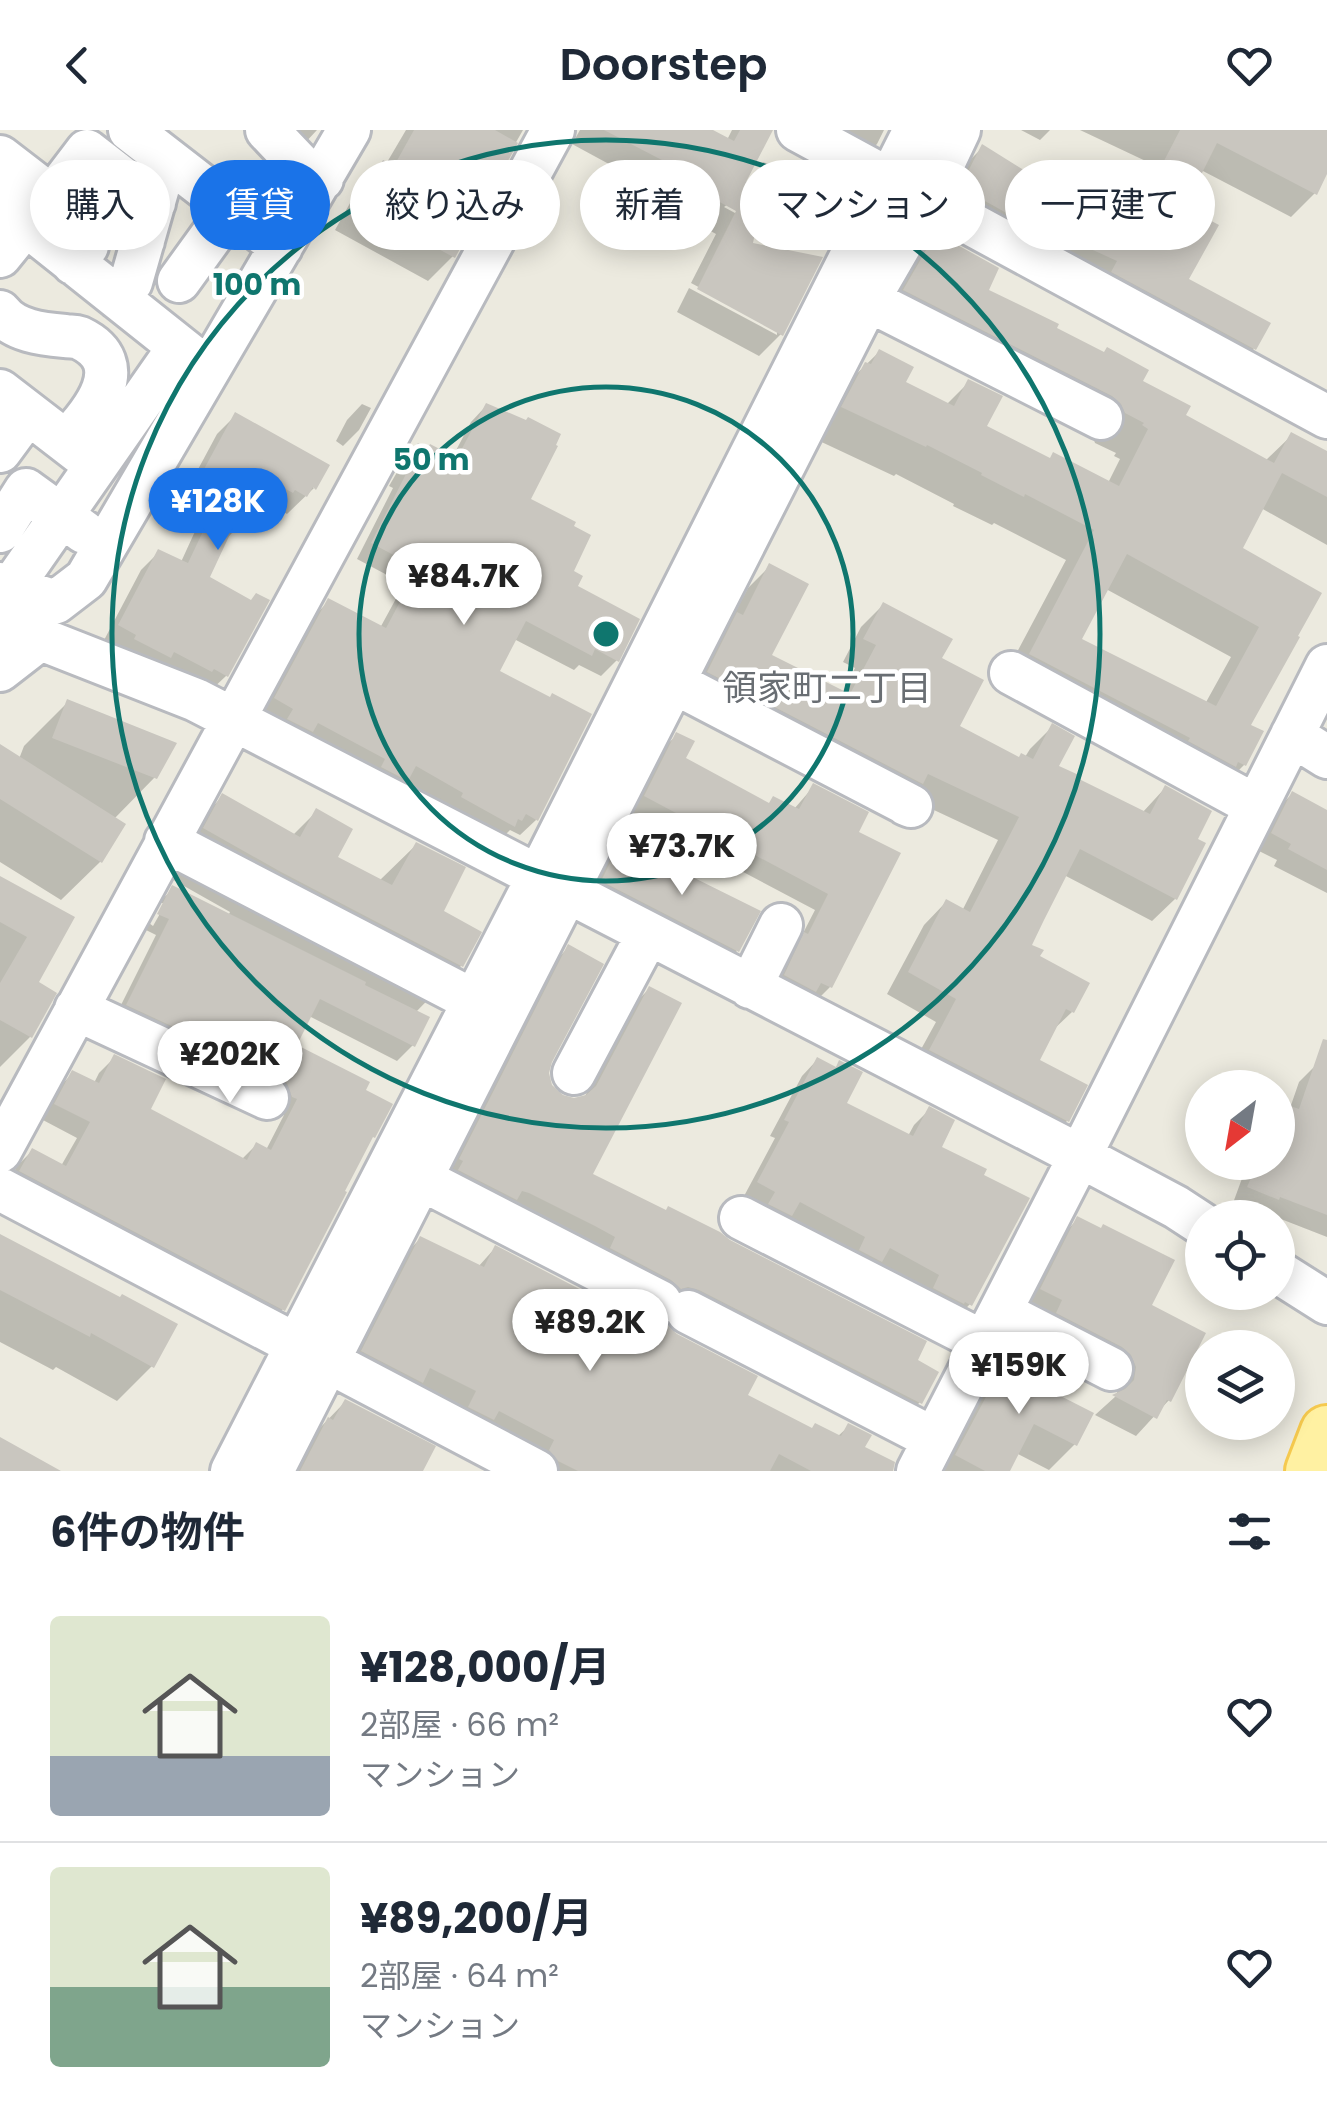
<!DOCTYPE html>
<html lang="ja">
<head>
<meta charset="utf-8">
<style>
	body { margin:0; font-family:Poppins,"Noto Sans JP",sans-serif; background:#f2f2f3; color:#1f2937; height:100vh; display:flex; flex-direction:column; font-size:38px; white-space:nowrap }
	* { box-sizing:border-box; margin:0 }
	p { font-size:32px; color:#747a83 }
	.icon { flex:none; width:55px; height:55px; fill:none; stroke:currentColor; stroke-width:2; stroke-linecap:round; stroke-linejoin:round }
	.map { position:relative; height:1341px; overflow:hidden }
	.panel { display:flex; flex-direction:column; background:#fff; flex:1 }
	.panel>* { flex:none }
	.top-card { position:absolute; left:30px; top:30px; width:1268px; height:90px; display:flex; gap:20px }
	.needle { width:65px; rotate:211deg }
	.buttons { position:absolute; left:1185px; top:940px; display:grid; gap:20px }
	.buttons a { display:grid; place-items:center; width:110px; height:110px; border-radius:50%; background:#fff; box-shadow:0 5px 25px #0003; font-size:50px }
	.price { position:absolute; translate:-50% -85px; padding:0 22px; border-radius:35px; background:#fff; color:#222; font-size:32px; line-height:65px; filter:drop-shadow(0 2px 5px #0008) }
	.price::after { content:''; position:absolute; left:50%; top:60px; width:30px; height:22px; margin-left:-15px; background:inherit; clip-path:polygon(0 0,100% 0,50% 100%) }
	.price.active { background:#1a73e8; color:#fff }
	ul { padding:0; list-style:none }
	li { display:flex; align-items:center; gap:30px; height:250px; padding:0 50px }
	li+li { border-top:2px solid #e0e1e3 }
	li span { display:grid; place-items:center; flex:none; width:280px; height:200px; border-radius:10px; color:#555 }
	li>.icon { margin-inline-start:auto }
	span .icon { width:120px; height:120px; fill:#fffc; stroke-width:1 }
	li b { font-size:42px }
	h2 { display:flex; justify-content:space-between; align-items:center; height:120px; padding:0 50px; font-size:42px }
	.tag { padding:0 35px; border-radius:45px; background:#fff; box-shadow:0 5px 25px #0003; font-size:35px; line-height:90px }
	.tag.active { background:#1a73e8; color:#fff }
	header { display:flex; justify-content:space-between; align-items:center; height:130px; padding:0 50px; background:#fff; font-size:45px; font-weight:600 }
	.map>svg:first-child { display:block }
</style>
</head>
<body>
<header><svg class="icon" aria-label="back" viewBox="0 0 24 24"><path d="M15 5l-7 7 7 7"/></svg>Doorstep<svg class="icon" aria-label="heart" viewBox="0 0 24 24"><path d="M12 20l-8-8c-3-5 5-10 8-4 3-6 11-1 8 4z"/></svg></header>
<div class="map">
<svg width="1327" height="1341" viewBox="0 0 1327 1341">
	<rect width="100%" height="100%" fill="#eceadf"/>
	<path fill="#0003" fill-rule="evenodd" d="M 283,0 L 317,0 L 290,29 Z
		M 406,0 L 523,0 L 492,54 L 468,79 L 464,77 L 452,99 L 453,126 L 428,151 L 335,100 L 359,57 L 383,33 L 386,34 Z
		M 580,0 L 708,0 L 727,10 L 732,0 L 771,0 L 743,55 L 764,35 L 750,115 L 781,204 L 759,226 L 677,182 L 689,158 L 777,205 L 777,199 L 691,153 L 716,104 L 685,87 L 690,78 L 572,14 ZM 728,74 L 746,89 L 724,77 Z
		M 788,0 L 884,0 L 877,14 L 855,36 Z
		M 1021,0 L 1050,0 L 1040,10 Z
		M 1080,0 L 1327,0 L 1327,38 L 1315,63 L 1291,87 L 1201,40 L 1189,64 L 1198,87 L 1185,150 L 1254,219 L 1230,242 L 938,81 L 959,41 L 982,18 L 1048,58 L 1057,49 L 1093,67 L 1104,56 L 1109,58 L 1122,44 L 1143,53 L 1152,34 Z
		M 936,106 L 985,161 L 1140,252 L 1183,286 L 1265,331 L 1292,305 L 1327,324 L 1327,415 L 1261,378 L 1239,419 L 1318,463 L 1248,596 L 1244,635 L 1214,665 L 1000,554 L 1066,430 L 994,393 L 992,395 L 953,376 L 954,374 L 896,344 L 894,346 L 813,308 L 835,265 L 879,222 L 903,253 L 946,275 L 969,252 L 983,297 L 1049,330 L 1108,353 L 1120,329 L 1114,326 L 1116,323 L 1095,313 L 1092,304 L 875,190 L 906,136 ZM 1106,459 L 1231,527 L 1205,574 L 1079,510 Z
		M 362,274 L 371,278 L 359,300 L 343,316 L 336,311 L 347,290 Z
		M 486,276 L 528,370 L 570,442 L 575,457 L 617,530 L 601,546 L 579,535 L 574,540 L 514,509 L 497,542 L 536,690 L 520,705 L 510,700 L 505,705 L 449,679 L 403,653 L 391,666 L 260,584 L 313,487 L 329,471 L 380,498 L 404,454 L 357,429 L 393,358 L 389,356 L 403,332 L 418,316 L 452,328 L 471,292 Z
		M 235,286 L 314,358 L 287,384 L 276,377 L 273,380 L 257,370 L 246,389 L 228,407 L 207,448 L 250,472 L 226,546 L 208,563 L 102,514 L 141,440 L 159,422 L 181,432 L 197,397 L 181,387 L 188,376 L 181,371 L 217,304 Z
		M 770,436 L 769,526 L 842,563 L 855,538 L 843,532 L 861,497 L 883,475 L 939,529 L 956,597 L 1018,629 L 1025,627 L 1030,619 L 1052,597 L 1056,637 L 1076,650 L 1142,683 L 1165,658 L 1194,710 L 1203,714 L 1175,769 L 1152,791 L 1064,745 L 1029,816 L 1072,882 L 1052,901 L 1037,931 L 1067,991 L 1045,1013 L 908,943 L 936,892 L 887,864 L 924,795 L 946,772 L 962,781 L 998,710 L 686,564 L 716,507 L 730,492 L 748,458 Z
		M 68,572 L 155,647 L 114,689 L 123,694 L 100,732 L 61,770 L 0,732 L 0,617 L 19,629 L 24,616 Z
		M 677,605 L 683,629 L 767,675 L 794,679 L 814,656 L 855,703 L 830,857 L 815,872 L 770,861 L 789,820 L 799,811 L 815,780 L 630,682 L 661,620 Z
		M 1292,664 L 1327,683 L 1327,763 L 1274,736 L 1277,730 L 1257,720 L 1276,680 Z
		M 223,666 L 293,705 L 316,682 L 334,728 L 379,751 L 416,715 L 461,836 L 415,883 L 413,915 L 397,931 L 309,886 L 294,916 L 362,961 L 367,1013 L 283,1179 L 267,1194 L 6,1057 L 17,1036 L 32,1021 L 61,1036 L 77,1008 L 41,989 L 58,958 L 73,943 L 94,953 L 99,943 L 115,927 L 148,980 L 241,1030 L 256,1015 L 266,1020 L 284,985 L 113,891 L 156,805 L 144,799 L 157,774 L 173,759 L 228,786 L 230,782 L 161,743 L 179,710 ZM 160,773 L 166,773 L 153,796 L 149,793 Z
		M 619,718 L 737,821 L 722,837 L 587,767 L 603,734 Z
		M 0,749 L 71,788 L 35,853 L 30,907 L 0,937 Z
		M 569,817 L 547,943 L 550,957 L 562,968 L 574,970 L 584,968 L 634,874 L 649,859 L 590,1046 L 920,1272 L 905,1288 L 446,1044 L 553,833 Z
		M 817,930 L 834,939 L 840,933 L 844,974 L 908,1006 L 914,995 L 930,979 L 970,1174 L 955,1190 L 743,1068 L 775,1008 L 770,1006 L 802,946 Z
		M 1315,936 L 1327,940 L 1327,1107 L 1263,1082 L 1261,1085 L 1233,1073 L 1248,1032 L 1278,1032 L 1278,980 L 1283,975 L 1290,978 L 1299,952 Z
		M 1078,1089 L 1148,1176 L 1169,1270 L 1136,1306 L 1095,1285 L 1116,1266 L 1118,1259 L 1114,1246 L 1023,1178 L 1059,1108 Z
		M 420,1109 L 478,1137 L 495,1118 L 580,1176 L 625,1200 L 635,1190 L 745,1266 L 811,1300 L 837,1307 L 849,1296 L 862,1319 L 888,1341 L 540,1341 L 455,1293 L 463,1277 L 418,1254 L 406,1267 L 348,1236 L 405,1124 Z
		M 0,1111 L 152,1236 L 117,1271 L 56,1237 L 53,1240 L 0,1212 Z
		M 1019,1223 L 1032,1254 L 1075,1314 L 1049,1340 L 1016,1323 L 1007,1341 L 937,1341 L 971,1277 L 988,1259 L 993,1249 Z
		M 345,1272 L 421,1341 L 295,1341 L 313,1305 Z"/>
	<path fill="#c9c6bf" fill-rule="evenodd" d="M 414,0 L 495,0 L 518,13 L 494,56 L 482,49 L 456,98 L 468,104 L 455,128 L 358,75 L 383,30 L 394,36 Z
		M 604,0 L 713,0 L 734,11 L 740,0 L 773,0 L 746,52 L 751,54 L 763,32 L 769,34 L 753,113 L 823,127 L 783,206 L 697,159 L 736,81 L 705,64 L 710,55 Z
		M 1180,0 L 1327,0 L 1327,44 L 1317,65 L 1217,13 L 1192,63 L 1209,72 L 1202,86 L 1219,95 L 1189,149 L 1271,193 L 1256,220 L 1111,142 L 1117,131 L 1071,110 L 1067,117 L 960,57 L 982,14 L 1051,57 L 1056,46 L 1098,67 L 1104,53 L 1115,58 L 1122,41 L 1152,54 Z
		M 936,103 L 999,138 L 989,160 L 1059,194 L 1057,198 L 1104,222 L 1107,217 L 1149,240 L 1143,251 L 1191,276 L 1186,285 L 1274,333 L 1291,302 L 1327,321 L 1327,367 L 1282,343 L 1243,418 L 1322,463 L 1298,506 L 1300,507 L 1251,595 L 1264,601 L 1246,636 L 1238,632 L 1236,637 L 1188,611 L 1190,608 L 1029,524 L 1094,400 L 1025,364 L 1024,367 L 981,345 L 982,343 L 927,315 L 926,317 L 841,277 L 865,232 L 871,234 L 879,219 L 914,237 L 906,252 L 954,276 L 968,249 L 1003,266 L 987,296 L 1050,328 L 1053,322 L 1119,356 L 1148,299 L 1142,295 L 1144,293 L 1125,283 L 1121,274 L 1112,266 L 903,160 ZM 1127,424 L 1259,497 L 1216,576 L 1082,509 Z
		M 486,273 L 526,290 L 528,287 L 561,304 L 556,315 L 558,316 L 531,369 L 576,392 L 574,396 L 591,405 L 574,441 L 583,446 L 578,456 L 640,489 L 619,532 L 595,519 L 592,526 L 526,491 L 500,541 L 550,567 L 552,563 L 592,584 L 538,691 L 526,684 L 522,691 L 518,689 L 515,697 L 461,667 L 463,663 L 416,636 L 408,651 L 381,637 L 385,629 L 318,593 L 313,602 L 287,589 L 293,579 L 274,568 L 328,468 L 386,498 L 418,438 L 371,413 L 407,342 L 403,340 L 418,313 L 428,318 L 430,314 L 457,328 Z
		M 235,282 L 330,335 L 316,360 L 313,357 L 307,367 L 295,360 L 293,363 L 271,351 L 248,390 L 239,385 L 210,447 L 251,470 L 256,463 L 270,470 L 228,547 L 214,539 L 212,542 L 174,522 L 171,528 L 134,509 L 136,505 L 118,495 L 158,419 L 188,433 L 214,378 L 197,369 L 204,357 L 197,352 Z
		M 769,433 L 809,454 L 772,525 L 850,564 L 876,515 L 863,509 L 883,472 L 953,509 L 942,528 L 984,550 L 960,596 L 1019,627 L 1021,623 L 1033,629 L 1052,593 L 1075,606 L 1059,636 L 1081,646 L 1079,649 L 1150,684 L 1165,655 L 1212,681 L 1198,709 L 1206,713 L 1177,770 L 1080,719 L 1044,790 L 1032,815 L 1044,820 L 1040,826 L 1090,853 L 1074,883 L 1066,879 L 1040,930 L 1088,955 L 1069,992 L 929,920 L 956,869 L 908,842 L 946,769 L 970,782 L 1019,687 L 928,644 L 923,654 L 707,542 L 737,482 L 743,485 Z
		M 67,569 L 177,613 L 157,649 L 52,608 Z
		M 676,602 L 695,611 L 686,628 L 769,673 L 773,666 L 799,679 L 813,653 L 869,682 L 859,702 L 901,723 L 832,858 L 821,853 L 816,862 L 784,845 L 804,802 L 808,804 L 828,764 L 644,666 Z
		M 0,614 L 126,694 L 102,733 L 0,669 Z
		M 1292,661 L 1327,680 L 1327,740 L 1288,719 L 1291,714 L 1271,703 Z
		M 222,663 L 300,707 L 316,678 L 353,699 L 338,727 L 392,755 L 416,712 L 466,737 L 444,781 L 482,802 L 463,837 L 281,742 L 203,698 Z
		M 619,715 L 652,732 L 654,728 L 761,781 L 739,822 L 601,751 Z
		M 0,746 L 75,787 L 39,852 L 57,863 L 32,908 L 0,890 L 0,853 L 27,807 L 0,792 Z
		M 172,755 L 366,852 L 365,855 L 430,887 L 415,917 L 320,869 L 297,915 L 370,952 L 366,960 L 393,974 L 375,1008 L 373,1007 L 345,1061 L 347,1062 L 285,1181 L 19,1041 L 32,1018 L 66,1036 L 90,992 L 54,974 L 72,940 L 99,953 L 114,924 L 166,949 L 151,979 L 247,1030 L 256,1012 L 271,1020 L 297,969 L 292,967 L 287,953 L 278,945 L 126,875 L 169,789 L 157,784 Z
		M 568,814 L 604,834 L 552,932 L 549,943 L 552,955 L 563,965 L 574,968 L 586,965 L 596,956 L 649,856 L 682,873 L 593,1044 L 666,1080 L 668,1076 L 720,1102 L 730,1110 L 927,1211 L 918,1230 L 939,1242 L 922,1274 L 699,1160 L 688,1157 L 681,1159 L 671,1150 L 610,1118 L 615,1107 L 595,1096 L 529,1063 L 522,1061 L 517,1070 L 458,1040 L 463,1031 L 459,1029 Z
		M 1323,909 L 1327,910 L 1327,1085 L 1280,1067 L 1279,1070 L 1247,1057 L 1258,1032 L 1278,1032 L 1278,987 L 1282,973 L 1299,979 Z
		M 817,927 L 836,937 L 839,930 L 863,942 L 847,973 L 913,1006 L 929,976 L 955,990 L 942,1017 L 987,1039 L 984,1045 L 1030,1068 L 972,1176 L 965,1172 L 964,1174 L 933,1158 L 939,1145 L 890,1118 L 882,1132 L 859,1120 L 865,1107 L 800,1072 L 792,1086 L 768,1074 L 775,1062 L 757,1052 L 789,992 L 784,990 Z
		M 1077,1086 L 1101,1098 L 1103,1094 L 1175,1130 L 1152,1175 L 1206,1203 L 1171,1272 L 1167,1270 L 1157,1289 L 1112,1265 L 1125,1259 L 1134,1250 L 1136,1237 L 1131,1225 L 1122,1217 L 1056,1183 L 1062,1170 L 1040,1159 Z
		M 0,1104 L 120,1167 L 122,1164 L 178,1194 L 154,1238 L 91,1203 L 90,1207 L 0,1160 Z
		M 420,1106 L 484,1137 L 495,1115 L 589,1164 L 583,1175 L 628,1198 L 634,1187 L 649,1195 L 660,1197 L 667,1195 L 677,1204 L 758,1246 L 748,1265 L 812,1298 L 815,1293 L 841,1306 L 848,1293 L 872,1305 L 865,1317 L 895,1332 L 893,1341 L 811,1341 L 779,1324 L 770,1341 L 578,1341 L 558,1331 L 549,1320 L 554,1310 L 499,1281 L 494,1290 L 468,1277 L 476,1261 L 430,1238 L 423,1253 L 361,1221 Z
		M 1019,1220 L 1045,1233 L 1035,1253 L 1094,1283 L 1077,1316 L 1034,1294 L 1010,1341 L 985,1341 L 955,1325 L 996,1248 L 999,1250 L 1005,1238 L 1008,1239 Z
		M 345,1269 L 436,1316 L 423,1341 L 300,1341 L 328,1287 L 333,1290 Z
		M 0,1307 L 61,1341 L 0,1341 Z"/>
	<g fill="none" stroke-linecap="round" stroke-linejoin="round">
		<defs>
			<path id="minor" d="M 130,0 L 281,117
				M 267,0 L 304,39 L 322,49
				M 798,0 L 1327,287
				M 0,27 L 52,67 L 87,21 L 154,73
				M 0,74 L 201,234
				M 0,126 L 26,94
				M 73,133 L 87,116 L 95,73 L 143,111
				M 179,151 L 231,79
				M 118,168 L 131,152 L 159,54 L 163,49
				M 868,170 L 1101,288
				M 0,182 C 14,201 42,204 65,206 C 71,207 74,206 80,208 C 134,234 92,284 66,311
				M 0,261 L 87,328
				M 0,321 L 28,283
				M 0,401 L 26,360 L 84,402
				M 0,454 L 56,472 L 86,449 L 349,0
				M 11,458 L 179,217
				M 0,493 L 196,570 L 1080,1026 L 1176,1077 L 1202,1094
				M 0,540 L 40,509
				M 1011,543 L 1256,676
				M 673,552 L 911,676 L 906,674
				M 1292,605 L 1327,627
				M 166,711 L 474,871
				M 750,857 L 781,795
				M 76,879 L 267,968
				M 574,943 L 648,804
				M 0,1021 L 553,0
				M 421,1049 L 660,1172
				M 0,1059 L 536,1341
				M 741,1088 L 985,1213
				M 1278,1142 L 1327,1173
				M 688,1182 L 934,1309
				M 1000,1182 L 1111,1239
				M 232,1341 L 538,747 L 915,0
				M 272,1341 L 868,170 L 926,70 L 959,0
				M 918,1341 L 1080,1026 L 1327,536"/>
			<path id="major" d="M 1312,1341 L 1327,1302"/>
		</defs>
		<use href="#minor" stroke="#b8babf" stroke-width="48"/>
		<use href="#major" stroke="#f5c94f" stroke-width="58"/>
		<use href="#minor" stroke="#fff" stroke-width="42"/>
		<use href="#major" stroke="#fff1a2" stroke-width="52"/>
	</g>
	<g fill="none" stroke="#0f766e" stroke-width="5">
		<circle cx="606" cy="504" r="247"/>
		<circle cx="606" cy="504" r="494"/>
	</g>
	<g text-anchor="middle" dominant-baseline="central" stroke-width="9" stroke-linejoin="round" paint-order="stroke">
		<g font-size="35" fill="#696e73" stroke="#fff">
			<text x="827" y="557">領家町二丁目</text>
		</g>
	</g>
	<circle cx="606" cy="504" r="15" fill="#0f766e" stroke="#fff" stroke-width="5"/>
	<g font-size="30" text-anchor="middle" font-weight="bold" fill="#0f766e" stroke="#fff" stroke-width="9" stroke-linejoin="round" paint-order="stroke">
		<text x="257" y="165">100 m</text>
		<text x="431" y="340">50 m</text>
	</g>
</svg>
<div class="buttons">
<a><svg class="needle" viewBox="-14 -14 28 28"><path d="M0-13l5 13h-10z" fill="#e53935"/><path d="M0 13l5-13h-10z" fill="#747a83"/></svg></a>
<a><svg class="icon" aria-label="locate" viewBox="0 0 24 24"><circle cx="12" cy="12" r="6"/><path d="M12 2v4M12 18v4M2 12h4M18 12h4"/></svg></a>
<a><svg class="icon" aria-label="layers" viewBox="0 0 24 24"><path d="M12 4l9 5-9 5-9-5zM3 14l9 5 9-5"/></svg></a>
</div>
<b class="price active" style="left:218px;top:423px">¥128K</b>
<b class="price" style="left:464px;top:498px">¥84.7K</b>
<b class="price" style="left:682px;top:768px">¥73.7K</b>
<b class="price" style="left:230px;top:976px">¥202K</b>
<b class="price" style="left:590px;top:1244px">¥89.2K</b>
<b class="price" style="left:1019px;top:1287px">¥159K</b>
<div class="top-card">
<a class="tag">購入</a>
<a class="tag active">賃貸</a>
<a class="tag">絞り込み</a>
<a class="tag">新着</a>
<a class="tag">マンション</a>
<a class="tag">一戸建て</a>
</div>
</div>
<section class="panel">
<h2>6件の物件<svg class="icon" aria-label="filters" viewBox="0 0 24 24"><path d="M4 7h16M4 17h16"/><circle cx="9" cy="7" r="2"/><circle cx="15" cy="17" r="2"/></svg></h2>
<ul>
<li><span style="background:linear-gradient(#dfe7d0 70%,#9aa5b1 0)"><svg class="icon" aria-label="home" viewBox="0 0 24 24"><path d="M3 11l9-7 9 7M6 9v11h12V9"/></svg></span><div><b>¥128,000/月</b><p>2部屋 · 66 m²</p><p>マンション</p></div><svg class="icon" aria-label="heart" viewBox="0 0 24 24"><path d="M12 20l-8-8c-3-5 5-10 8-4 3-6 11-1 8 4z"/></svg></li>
<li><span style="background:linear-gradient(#dfe7d0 60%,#7fa58c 0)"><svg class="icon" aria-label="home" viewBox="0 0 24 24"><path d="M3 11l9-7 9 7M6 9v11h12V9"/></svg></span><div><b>¥89,200/月</b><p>2部屋 · 64 m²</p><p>マンション</p></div><svg class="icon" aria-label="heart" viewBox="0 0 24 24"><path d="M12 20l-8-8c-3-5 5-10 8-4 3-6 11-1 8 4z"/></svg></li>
</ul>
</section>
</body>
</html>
